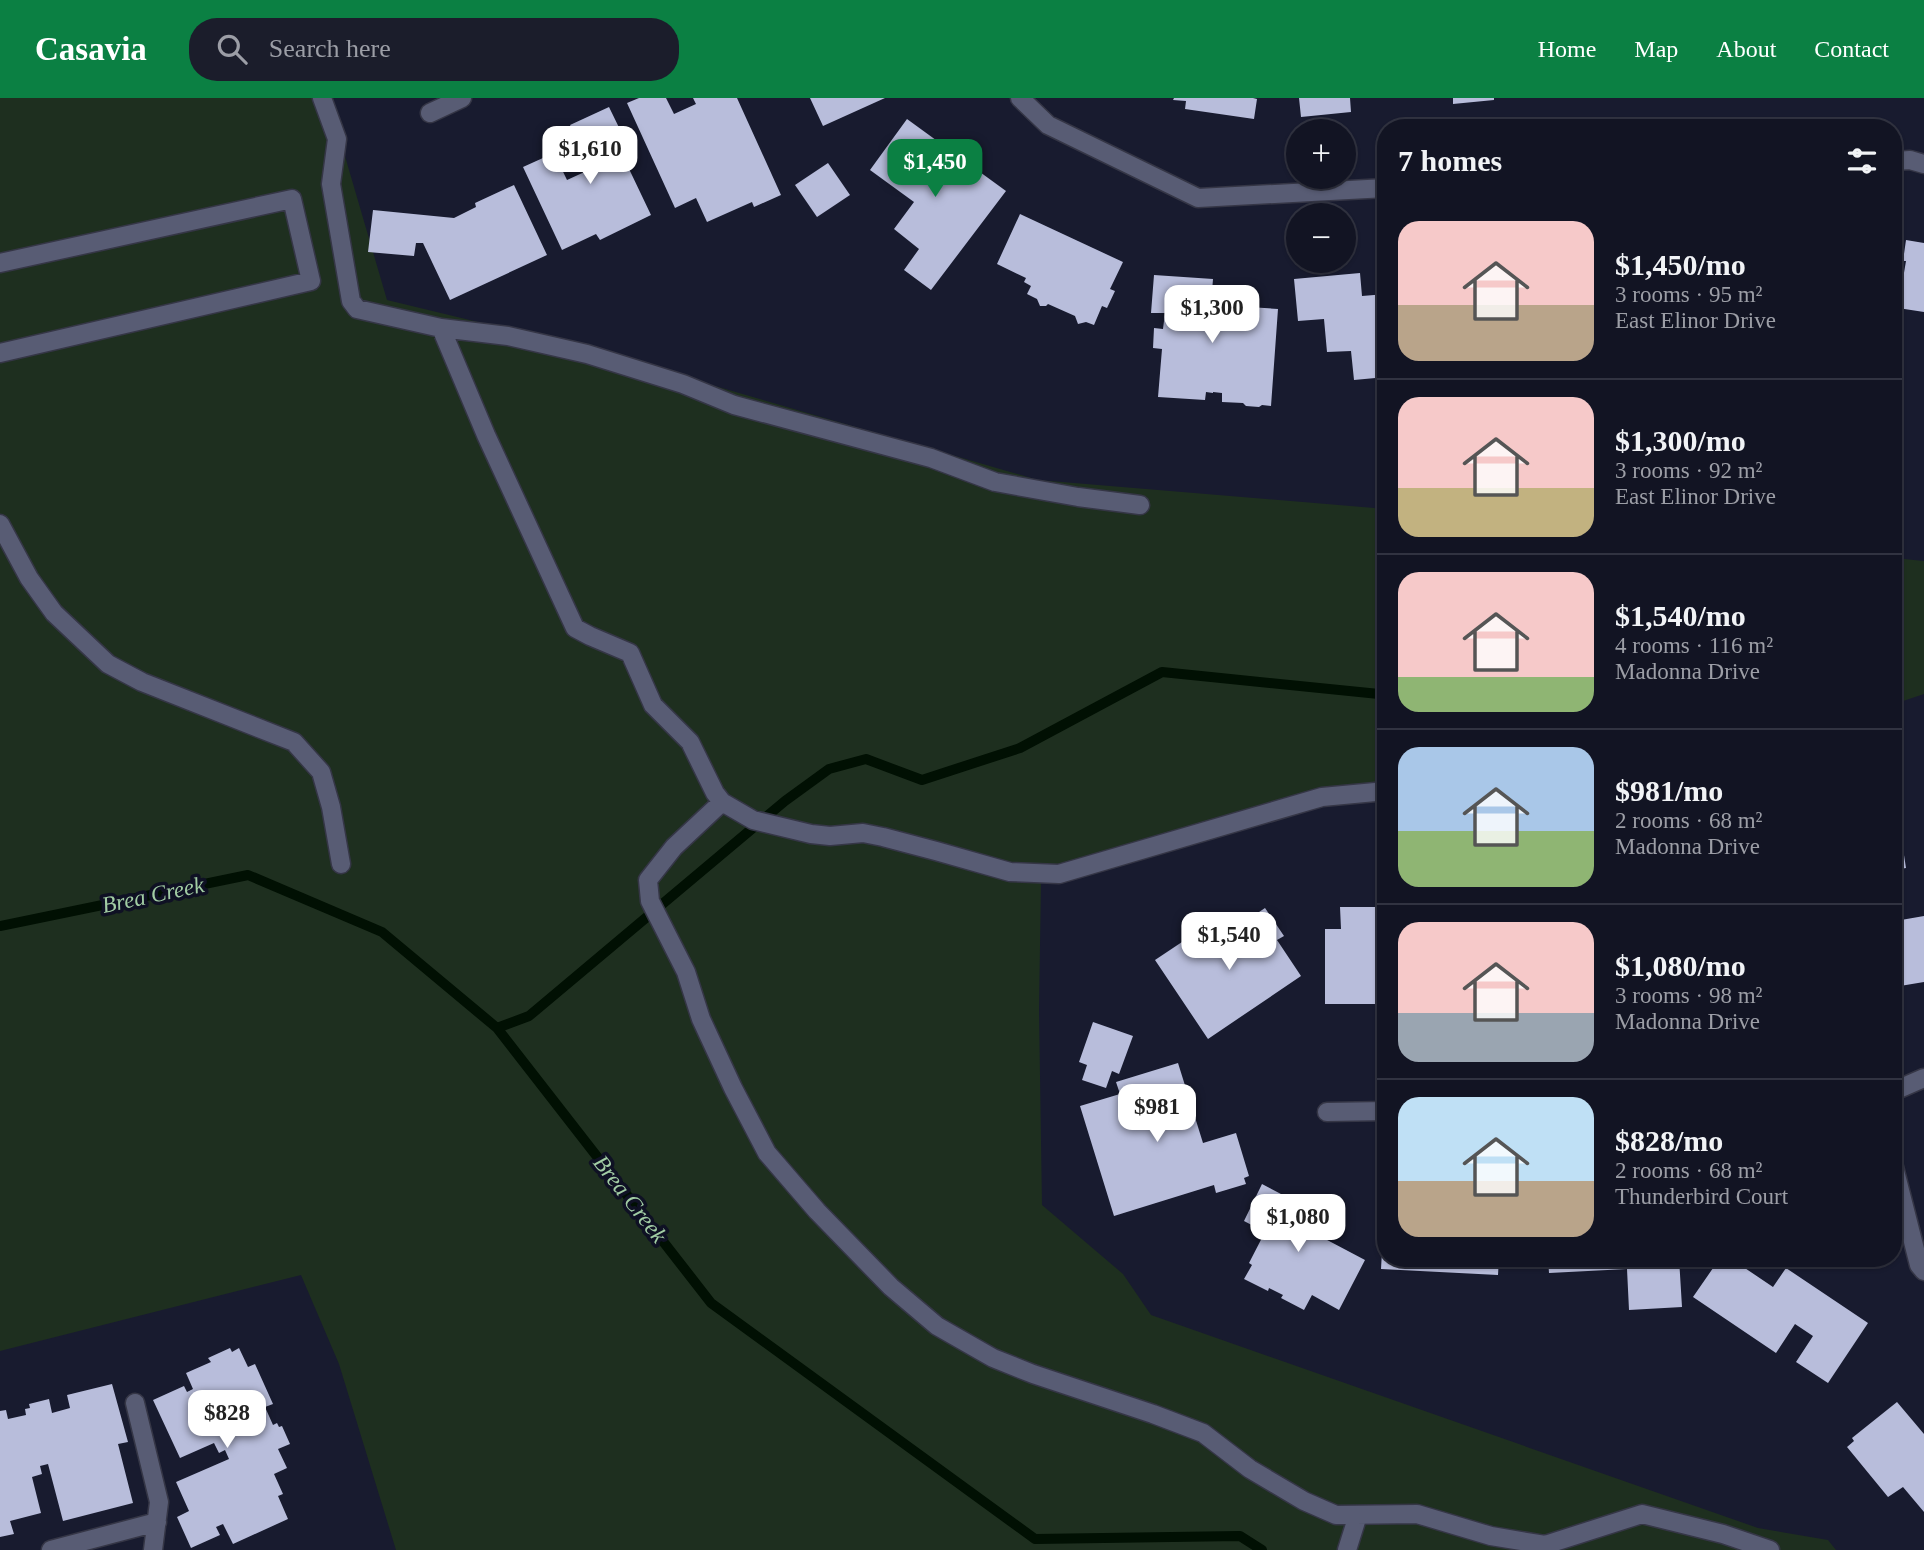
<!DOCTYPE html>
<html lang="en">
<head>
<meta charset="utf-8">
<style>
	body { margin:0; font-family:"Times New Roman",serif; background:#1b1d2b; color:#f1f3f6; height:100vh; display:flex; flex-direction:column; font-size:26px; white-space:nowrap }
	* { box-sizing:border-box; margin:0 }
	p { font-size:23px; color:#9c9ea6 }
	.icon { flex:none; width:38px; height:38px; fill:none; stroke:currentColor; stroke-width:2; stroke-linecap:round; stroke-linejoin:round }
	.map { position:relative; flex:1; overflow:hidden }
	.drawer { position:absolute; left:1377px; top:21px; width:525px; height:1148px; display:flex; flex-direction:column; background:#121423; border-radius:28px; box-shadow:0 2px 5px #0004,0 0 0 2px #313341 }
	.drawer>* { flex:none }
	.tools { position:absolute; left:1286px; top:21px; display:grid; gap:14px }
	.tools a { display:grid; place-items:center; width:70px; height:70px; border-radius:50%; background:#121423; box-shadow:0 2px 5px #0004,0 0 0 2px #313341; font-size:35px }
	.price { position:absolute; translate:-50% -60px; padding:0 16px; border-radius:14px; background:#fff; color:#222; font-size:23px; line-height:46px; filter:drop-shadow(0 2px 4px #0008) }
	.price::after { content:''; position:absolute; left:50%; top:42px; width:21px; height:16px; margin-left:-10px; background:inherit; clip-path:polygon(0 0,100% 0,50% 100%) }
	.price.active { background:#0b8043; color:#fff }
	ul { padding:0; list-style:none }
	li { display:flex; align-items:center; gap:21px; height:175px; padding:0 21px }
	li+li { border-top:2px solid #313341 }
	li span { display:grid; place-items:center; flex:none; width:196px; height:140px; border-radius:21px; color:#555 }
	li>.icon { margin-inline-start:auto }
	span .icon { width:84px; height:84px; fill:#fffc; stroke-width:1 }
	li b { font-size:30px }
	h2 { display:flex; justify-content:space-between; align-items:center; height:84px; padding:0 21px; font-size:30px }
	header { display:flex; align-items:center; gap:42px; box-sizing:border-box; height:98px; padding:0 35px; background:#0b8043; color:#fff }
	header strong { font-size:33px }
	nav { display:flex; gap:38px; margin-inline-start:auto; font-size:24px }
	.search { width:490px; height:63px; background:#1b1d2b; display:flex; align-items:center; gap:18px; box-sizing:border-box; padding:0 24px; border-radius:28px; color:#9c9ea6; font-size:26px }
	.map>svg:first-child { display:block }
</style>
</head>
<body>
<header>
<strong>Casavia</strong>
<div class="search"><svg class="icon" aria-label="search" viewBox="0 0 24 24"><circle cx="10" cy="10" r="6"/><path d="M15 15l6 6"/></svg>Search here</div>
<nav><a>Home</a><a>Map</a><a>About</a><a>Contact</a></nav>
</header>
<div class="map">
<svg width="1924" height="1452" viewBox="0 0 1924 1452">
	<rect width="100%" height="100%" fill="#181b2f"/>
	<path fill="#1e2f1f" d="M 0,0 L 328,0 L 387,202 L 581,249 L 1038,382 L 1386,411 L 1386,697 L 1320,704 L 1041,784 L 1039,912 L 1042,1107 L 1123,1176 L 1151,1217 L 1758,1430 L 1828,1442 L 1836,1452 L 396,1452 L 339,1266 L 301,1177 L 0,1253 Z
		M 1894,460 L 1924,463 L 1924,596 L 1894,606 Z"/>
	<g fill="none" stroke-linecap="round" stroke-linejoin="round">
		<path stroke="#011003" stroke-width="10" d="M 0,828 L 248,777 L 382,834 L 497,930 L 711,1205 L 1035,1441 L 1240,1438 L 1262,1452
			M 497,930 L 529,918 L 785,703 L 829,671 L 866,661 L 922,682 L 1020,650 L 1162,574 L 1379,596 L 1386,591"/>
	</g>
	<path fill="#b8bddb" d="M 639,0 L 666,0 L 674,16 L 696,6 L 693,0 L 737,0 L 781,97 L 754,109 L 752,104 L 707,124 L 696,100 L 675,110 L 627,5 Z
		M 810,0 L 885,0 L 823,28 Z
		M 1174,0 L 1253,0 L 1257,1 L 1254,21 L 1185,11 L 1186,3 L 1173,2 Z
		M 1299,0 L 1350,0 L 1351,14 L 1301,19 Z
		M 1453,0 L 1494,0 L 1494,2 L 1453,6 Z
		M 609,9 L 628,48 L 620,52 L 651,117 L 600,142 L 596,136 L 562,152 L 523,69 L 554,55 L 567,82 L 591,71 L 570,27 Z
		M 907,21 L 1006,93 L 931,192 L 904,172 L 919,151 L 894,131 L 914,104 L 870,72 Z
		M 828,65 L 850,97 L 817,119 L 795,87 Z
		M 514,87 L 547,157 L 450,202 L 423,145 L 416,145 L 414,158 L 368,154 L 373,112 L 454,120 L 476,109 L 475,105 Z
		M 1020,116 L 1123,164 L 1110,191 L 1115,193 L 1107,210 L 1102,208 L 1094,227 L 1086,224 L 1078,226 L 1075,218 L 1048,206 L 1046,208 L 1040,208 L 1037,201 L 1027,196 L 1031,188 L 1024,184 L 1026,180 L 997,166 Z
		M 1906,142 L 1924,145 L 1924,214 L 1898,210 L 1906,163 L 1903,163 Z
		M 1360,175 L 1362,198 L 1386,196 L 1386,279 L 1354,282 L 1351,253 L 1327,254 L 1324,221 L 1298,223 L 1294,181 Z
		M 1154,177 L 1213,181 L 1209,231 L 1224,232 L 1226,210 L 1248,212 L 1249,209 L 1278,211 L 1271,308 L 1262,307 L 1259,309 L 1246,308 L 1243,305 L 1222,304 L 1222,295 L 1213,294 L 1213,295 L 1206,294 L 1205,302 L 1158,299 L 1162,251 L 1153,250 L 1154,230 L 1163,231 L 1165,215 L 1151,215 Z
		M 1900,731 L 1906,770 L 1894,772 L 1894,732 Z
		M 1340,809 L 1377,809 L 1377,819 L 1386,819 L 1386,906 L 1325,906 L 1325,831 L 1341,831 Z
		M 1265,810 L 1284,838 L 1277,842 L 1301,878 L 1208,941 L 1155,862 L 1194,836 L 1204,851 Z
		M 1899,813 L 1901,822 L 1924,818 L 1924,884 L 1900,888 L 1897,867 L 1894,868 L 1894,814 Z
		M 1093,924 L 1133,938 L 1119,976 L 1112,973 L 1106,990 L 1082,982 L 1087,967 L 1079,964 Z
		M 1178,965 L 1203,1045 L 1236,1035 L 1249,1078 L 1244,1080 L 1246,1086 L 1216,1095 L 1214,1087 L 1114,1118 L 1080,1008 L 1120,996 L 1116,984 Z
		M 1262,1086 L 1321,1117 L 1312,1134 L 1365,1162 L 1339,1212 L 1312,1197 L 1304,1212 L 1281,1200 L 1283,1197 L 1269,1190 L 1268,1193 L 1244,1181 L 1252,1167 L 1249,1165 L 1265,1134 L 1244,1123 Z
		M 1384,1118 L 1386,1118 L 1386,1160 L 1499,1160 L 1498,1177 L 1381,1171 Z
		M 1548,1160 L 1679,1160 L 1682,1209 L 1629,1212 L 1627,1171 L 1549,1175 Z
		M 1720,1160 L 1730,1160 L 1773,1189 L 1786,1170 L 1868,1225 L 1828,1285 L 1796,1264 L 1813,1238 L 1795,1226 L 1776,1255 L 1693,1199 Z
		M 230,1250 L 232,1254 L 239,1250 L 248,1269 L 255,1266 L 273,1306 L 265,1309 L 273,1327 L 277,1325 L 279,1329 L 282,1328 L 290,1346 L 278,1351 L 287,1370 L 274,1376 L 283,1396 L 278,1398 L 288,1421 L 233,1446 L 223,1426 L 216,1429 L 220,1437 L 191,1450 L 177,1419 L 189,1413 L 176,1384 L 229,1361 L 225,1352 L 219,1355 L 214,1345 L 180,1360 L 153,1302 L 184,1288 L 187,1294 L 193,1291 L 186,1275 L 211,1264 L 208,1260 Z
		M 112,1286 L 128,1344 L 118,1346 L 133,1405 L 63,1423 L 48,1366 L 40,1368 L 42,1376 L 32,1379 L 41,1415 L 10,1423 L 14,1436 L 0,1439 L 0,1313 L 6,1312 L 8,1321 L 26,1317 L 25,1311 L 30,1310 L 29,1306 L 49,1301 L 52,1315 L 70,1310 L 67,1297 Z
		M 1897,1304 L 1924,1336 L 1924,1414 L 1903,1389 L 1888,1399 L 1847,1349 L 1854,1343 L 1852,1340 Z"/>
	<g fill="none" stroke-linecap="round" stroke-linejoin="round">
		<defs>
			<path id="minor" d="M 322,0 L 337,41 L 331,86 L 351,203 L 357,211 L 441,230 L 486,337 L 575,530 L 590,538 L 630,555 L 653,607 L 690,644 L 715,695 L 722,704 L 753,722 L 811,736 L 830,738 L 863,735 L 883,739 L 936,753 L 1010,774 L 1059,776 L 1322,699 L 1386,693
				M 1020,0 L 1048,27 L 1198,100 L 1386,90
				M 430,15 L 462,0
				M 1894,63 L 1910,62 L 1924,66
				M 0,165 L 292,101 L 311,183 L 0,255
				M 441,230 L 508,238 L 587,256 L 683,286 L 734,307 L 931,360 L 995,384 L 1078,399 L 1140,407
				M 0,426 L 29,480 L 54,515 L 108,566 L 142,584 L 294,644 L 321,674 L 331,709 L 341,766
				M 722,704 L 674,749 L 648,782 L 650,803 L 686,874 L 701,921 L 733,990 L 767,1055 L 817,1113 L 891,1189 L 937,1228 L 993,1260 L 1033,1276 L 1153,1316 L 1203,1335 L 1250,1371 L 1304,1403 L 1336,1417 L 1417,1416 L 1491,1438 L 1545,1447 L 1642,1416 L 1723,1436 L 1770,1452
				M 1894,993 L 1924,980
				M 1327,1014 L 1386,1013
				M 1894,1069 L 1919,1167 L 1924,1173
				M 135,1305 L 159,1404 L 153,1452
				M 51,1452 L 157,1424
				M 1347,1452 L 1358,1417"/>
		</defs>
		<use href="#minor" stroke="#353646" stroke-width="21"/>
		<use href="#minor" stroke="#585c74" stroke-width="18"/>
	</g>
	<g text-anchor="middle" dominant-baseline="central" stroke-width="7" stroke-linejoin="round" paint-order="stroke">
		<g font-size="23" font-style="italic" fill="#a2cda4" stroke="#0f1124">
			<text transform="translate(153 797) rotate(-12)">Brea Creek</text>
			<text transform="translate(630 1101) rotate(52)">Brea Creek</text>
		</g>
	</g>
</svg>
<div class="tools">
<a>+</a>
<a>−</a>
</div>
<b class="price" style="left:590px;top:88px">$1,610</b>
<b class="price active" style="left:935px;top:101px">$1,450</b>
<b class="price" style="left:1212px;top:247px">$1,300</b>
<b class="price" style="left:1229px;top:874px">$1,540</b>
<b class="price" style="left:1157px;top:1046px">$981</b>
<b class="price" style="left:1298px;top:1156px">$1,080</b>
<b class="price" style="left:227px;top:1352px">$828</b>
<section class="drawer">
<h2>7 homes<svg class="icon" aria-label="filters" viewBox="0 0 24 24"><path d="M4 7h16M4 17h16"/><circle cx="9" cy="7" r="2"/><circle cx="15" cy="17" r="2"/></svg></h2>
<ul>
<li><span style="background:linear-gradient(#f6c9c9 60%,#b9a48a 0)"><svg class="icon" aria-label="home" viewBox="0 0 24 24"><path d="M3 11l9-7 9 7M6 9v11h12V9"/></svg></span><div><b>$1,450/mo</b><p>3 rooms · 95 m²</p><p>East Elinor Drive</p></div></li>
<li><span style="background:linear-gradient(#f6c9c9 65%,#c2b280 0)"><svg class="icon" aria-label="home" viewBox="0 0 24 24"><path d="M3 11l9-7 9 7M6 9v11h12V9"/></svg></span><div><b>$1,300/mo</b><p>3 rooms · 92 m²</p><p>East Elinor Drive</p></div></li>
<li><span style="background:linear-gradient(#f6c9c9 75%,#8fb573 0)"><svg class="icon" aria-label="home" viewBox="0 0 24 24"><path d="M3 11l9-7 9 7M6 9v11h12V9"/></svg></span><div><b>$1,540/mo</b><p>4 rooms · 116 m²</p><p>Madonna Drive</p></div></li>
<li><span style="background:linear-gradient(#a9c7e8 60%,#8fb573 0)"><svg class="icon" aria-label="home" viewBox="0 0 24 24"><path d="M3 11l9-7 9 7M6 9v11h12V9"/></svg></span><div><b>$981/mo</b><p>2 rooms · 68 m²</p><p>Madonna Drive</p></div></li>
<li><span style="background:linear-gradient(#f6c9c9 65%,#9aa5b1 0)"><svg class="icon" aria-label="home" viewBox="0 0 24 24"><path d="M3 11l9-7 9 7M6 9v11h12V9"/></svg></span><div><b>$1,080/mo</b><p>3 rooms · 98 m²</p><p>Madonna Drive</p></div></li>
<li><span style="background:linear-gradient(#bfe0f5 60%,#b9a48a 0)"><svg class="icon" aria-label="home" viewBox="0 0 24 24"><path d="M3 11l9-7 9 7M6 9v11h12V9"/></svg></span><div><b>$828/mo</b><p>2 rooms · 68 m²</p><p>Thunderbird Court</p></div></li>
</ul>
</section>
</div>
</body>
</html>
